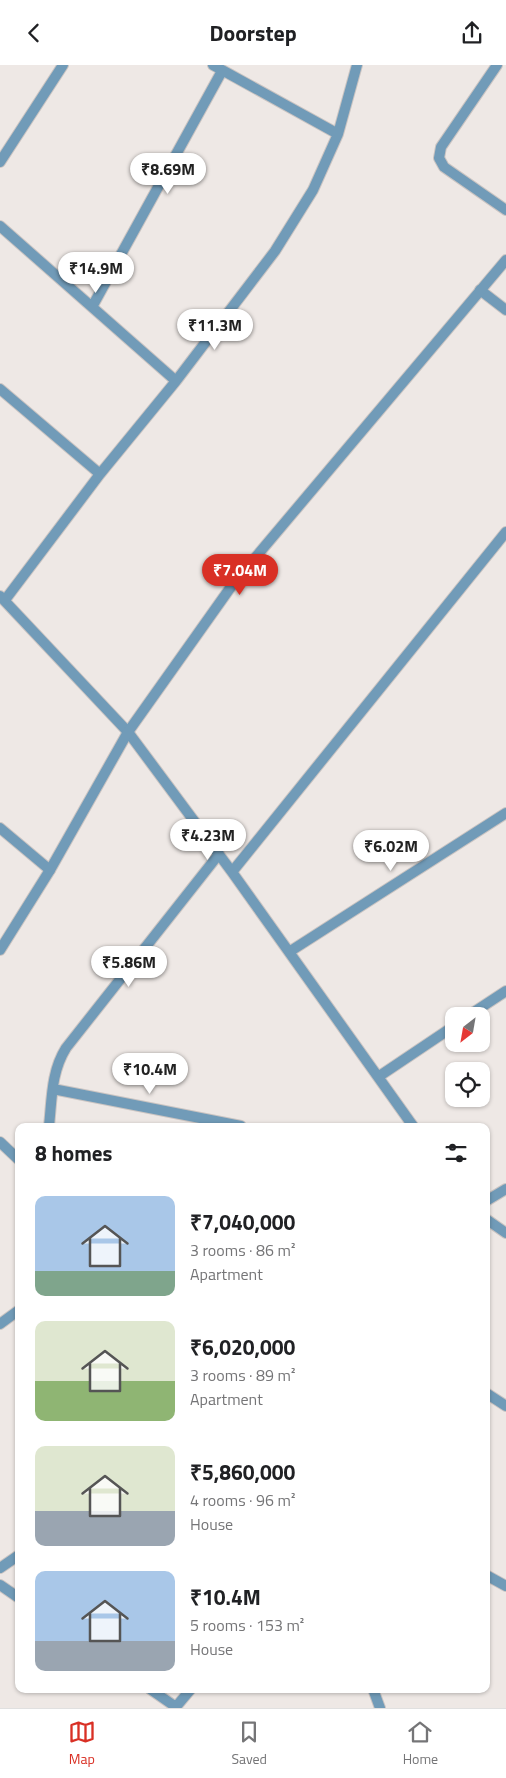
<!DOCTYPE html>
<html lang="en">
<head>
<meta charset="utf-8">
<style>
	body { margin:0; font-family:"Titillium Web",sans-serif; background:#f2f2f2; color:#202124; height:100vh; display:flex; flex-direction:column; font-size:19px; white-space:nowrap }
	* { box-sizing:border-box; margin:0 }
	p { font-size:16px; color:#757577 }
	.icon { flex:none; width:28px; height:28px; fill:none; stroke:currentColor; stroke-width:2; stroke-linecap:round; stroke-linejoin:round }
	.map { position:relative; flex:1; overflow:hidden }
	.sheet { position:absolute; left:15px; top:1058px; width:475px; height:570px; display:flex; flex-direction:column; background:#fff; border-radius:10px; box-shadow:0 1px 4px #0004 }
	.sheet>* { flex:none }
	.needle { width:32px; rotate:211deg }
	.tools { position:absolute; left:445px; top:942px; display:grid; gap:10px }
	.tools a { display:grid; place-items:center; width:45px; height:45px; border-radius:10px; background:#fff; box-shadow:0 1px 4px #0004; font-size:25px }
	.price { position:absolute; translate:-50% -42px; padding:0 11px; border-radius:18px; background:#fff; color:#222; font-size:16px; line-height:32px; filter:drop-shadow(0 1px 2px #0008) }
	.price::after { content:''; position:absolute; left:50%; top:30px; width:15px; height:11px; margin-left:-8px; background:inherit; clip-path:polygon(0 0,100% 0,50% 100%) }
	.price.active { background:#d93025; color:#fff }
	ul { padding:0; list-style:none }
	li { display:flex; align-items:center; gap:15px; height:125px; padding:0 20px }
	li span { display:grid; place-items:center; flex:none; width:140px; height:100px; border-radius:10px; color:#555 }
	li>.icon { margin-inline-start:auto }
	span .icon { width:60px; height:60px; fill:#fffc; stroke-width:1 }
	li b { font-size:21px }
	h2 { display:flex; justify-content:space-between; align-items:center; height:60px; padding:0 20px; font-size:21px }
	header { display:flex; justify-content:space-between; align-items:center; height:65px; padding:0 20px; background:#fff; font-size:22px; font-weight:700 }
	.dock { display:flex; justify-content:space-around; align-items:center; height:70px; border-top:1px solid #e0e0e0; background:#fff; font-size:14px; color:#757577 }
	.dock a { display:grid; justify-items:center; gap:2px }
	.dock .active { color:#d93025 }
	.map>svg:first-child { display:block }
</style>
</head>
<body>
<header><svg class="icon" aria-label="back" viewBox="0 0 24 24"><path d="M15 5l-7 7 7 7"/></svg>Doorstep<svg class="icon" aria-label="share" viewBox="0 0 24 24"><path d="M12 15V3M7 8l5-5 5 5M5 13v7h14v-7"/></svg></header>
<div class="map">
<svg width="506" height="1643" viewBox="0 0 506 1643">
	<rect width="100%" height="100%" fill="#eee8e5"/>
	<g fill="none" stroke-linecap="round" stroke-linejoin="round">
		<defs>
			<path id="minor" d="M 213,0 L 338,69
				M 497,0 L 441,82 L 439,93 L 444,102 L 506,145
				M 0,97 L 63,0
				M 0,161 L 176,316
				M 480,225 L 506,245
				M 92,242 L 222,6
				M 0,324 L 100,409
				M 0,531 L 128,667 L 232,807 L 413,1061
				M 5,535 L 100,409 L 176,316 L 275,186 L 313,125 L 338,69 L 357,0
				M 0,763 L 50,805
				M 232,807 L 506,467
				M 289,887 L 506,748
				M 468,951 L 506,926
				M 378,1012 L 454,961
				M 53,1024 L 241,1061
				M 49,1061 C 52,1034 51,1007 66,983 L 219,789
				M 0,1077 L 19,1095
				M 486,1136 L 506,1124
				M 486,1154 L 506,1168
				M 0,1259 L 19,1245
				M 486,1328 L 506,1341
				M 0,1503 L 19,1490
				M 486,1510 L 506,1521
				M 0,1520 L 19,1533
				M 150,1624 L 176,1642
				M 373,1624 L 380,1643
				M 175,1643 L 191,1624"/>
			<path id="tertiary" d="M 0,885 L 50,805 L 128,667 L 233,519 L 506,195"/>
		</defs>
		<use href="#minor" stroke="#cac4c2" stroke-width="12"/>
		<use href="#tertiary" stroke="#cac4c2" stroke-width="12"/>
		<use href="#minor" stroke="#719bb8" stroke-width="10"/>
		<use href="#tertiary" stroke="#719bb8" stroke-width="10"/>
	</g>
</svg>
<div class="tools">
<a><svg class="needle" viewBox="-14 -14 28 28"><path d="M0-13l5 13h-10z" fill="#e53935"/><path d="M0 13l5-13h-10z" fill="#757577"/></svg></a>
<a><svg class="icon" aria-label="locate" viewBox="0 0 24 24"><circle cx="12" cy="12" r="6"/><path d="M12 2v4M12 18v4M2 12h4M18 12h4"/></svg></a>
</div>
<b class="price" style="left:168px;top:130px">₹8.69M</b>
<b class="price" style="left:96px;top:229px">₹14.9M</b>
<b class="price" style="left:215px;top:286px">₹11.3M</b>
<b class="price active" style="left:240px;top:531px">₹7.04M</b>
<b class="price" style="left:208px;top:796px">₹4.23M</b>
<b class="price" style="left:391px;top:807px">₹6.02M</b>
<b class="price" style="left:129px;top:923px">₹5.86M</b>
<b class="price" style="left:150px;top:1030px">₹10.4M</b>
<section class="sheet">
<h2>8 homes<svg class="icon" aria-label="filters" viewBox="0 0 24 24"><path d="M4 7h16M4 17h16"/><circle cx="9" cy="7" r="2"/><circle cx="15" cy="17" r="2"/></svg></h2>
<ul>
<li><span style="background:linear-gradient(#a9c7e8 75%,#7fa58c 0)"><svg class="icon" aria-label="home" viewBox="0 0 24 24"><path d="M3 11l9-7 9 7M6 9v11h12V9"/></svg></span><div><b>₹7,040,000</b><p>3 rooms · 86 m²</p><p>Apartment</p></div></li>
<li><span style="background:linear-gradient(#dfe7d0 60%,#8fb573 0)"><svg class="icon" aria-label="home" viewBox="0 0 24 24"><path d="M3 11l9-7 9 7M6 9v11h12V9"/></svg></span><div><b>₹6,020,000</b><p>3 rooms · 89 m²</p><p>Apartment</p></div></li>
<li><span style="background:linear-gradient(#dfe7d0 65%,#9aa5b1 0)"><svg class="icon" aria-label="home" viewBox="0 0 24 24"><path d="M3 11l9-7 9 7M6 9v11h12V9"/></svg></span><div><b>₹5,860,000</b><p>4 rooms · 96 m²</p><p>House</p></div></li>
<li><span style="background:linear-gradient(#a9c7e8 70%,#9aa5b1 0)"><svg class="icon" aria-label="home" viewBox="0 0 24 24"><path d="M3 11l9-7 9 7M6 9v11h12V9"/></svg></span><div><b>₹10.4M</b><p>5 rooms · 153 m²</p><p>House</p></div></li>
</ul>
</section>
</div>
<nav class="dock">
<a class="active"><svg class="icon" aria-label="map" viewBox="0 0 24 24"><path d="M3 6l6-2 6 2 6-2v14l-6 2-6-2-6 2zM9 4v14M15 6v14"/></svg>Map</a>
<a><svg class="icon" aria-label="saved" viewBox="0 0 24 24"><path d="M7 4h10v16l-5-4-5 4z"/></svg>Saved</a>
<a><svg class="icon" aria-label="home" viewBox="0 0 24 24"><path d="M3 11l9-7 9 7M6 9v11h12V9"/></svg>Home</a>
</nav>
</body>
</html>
